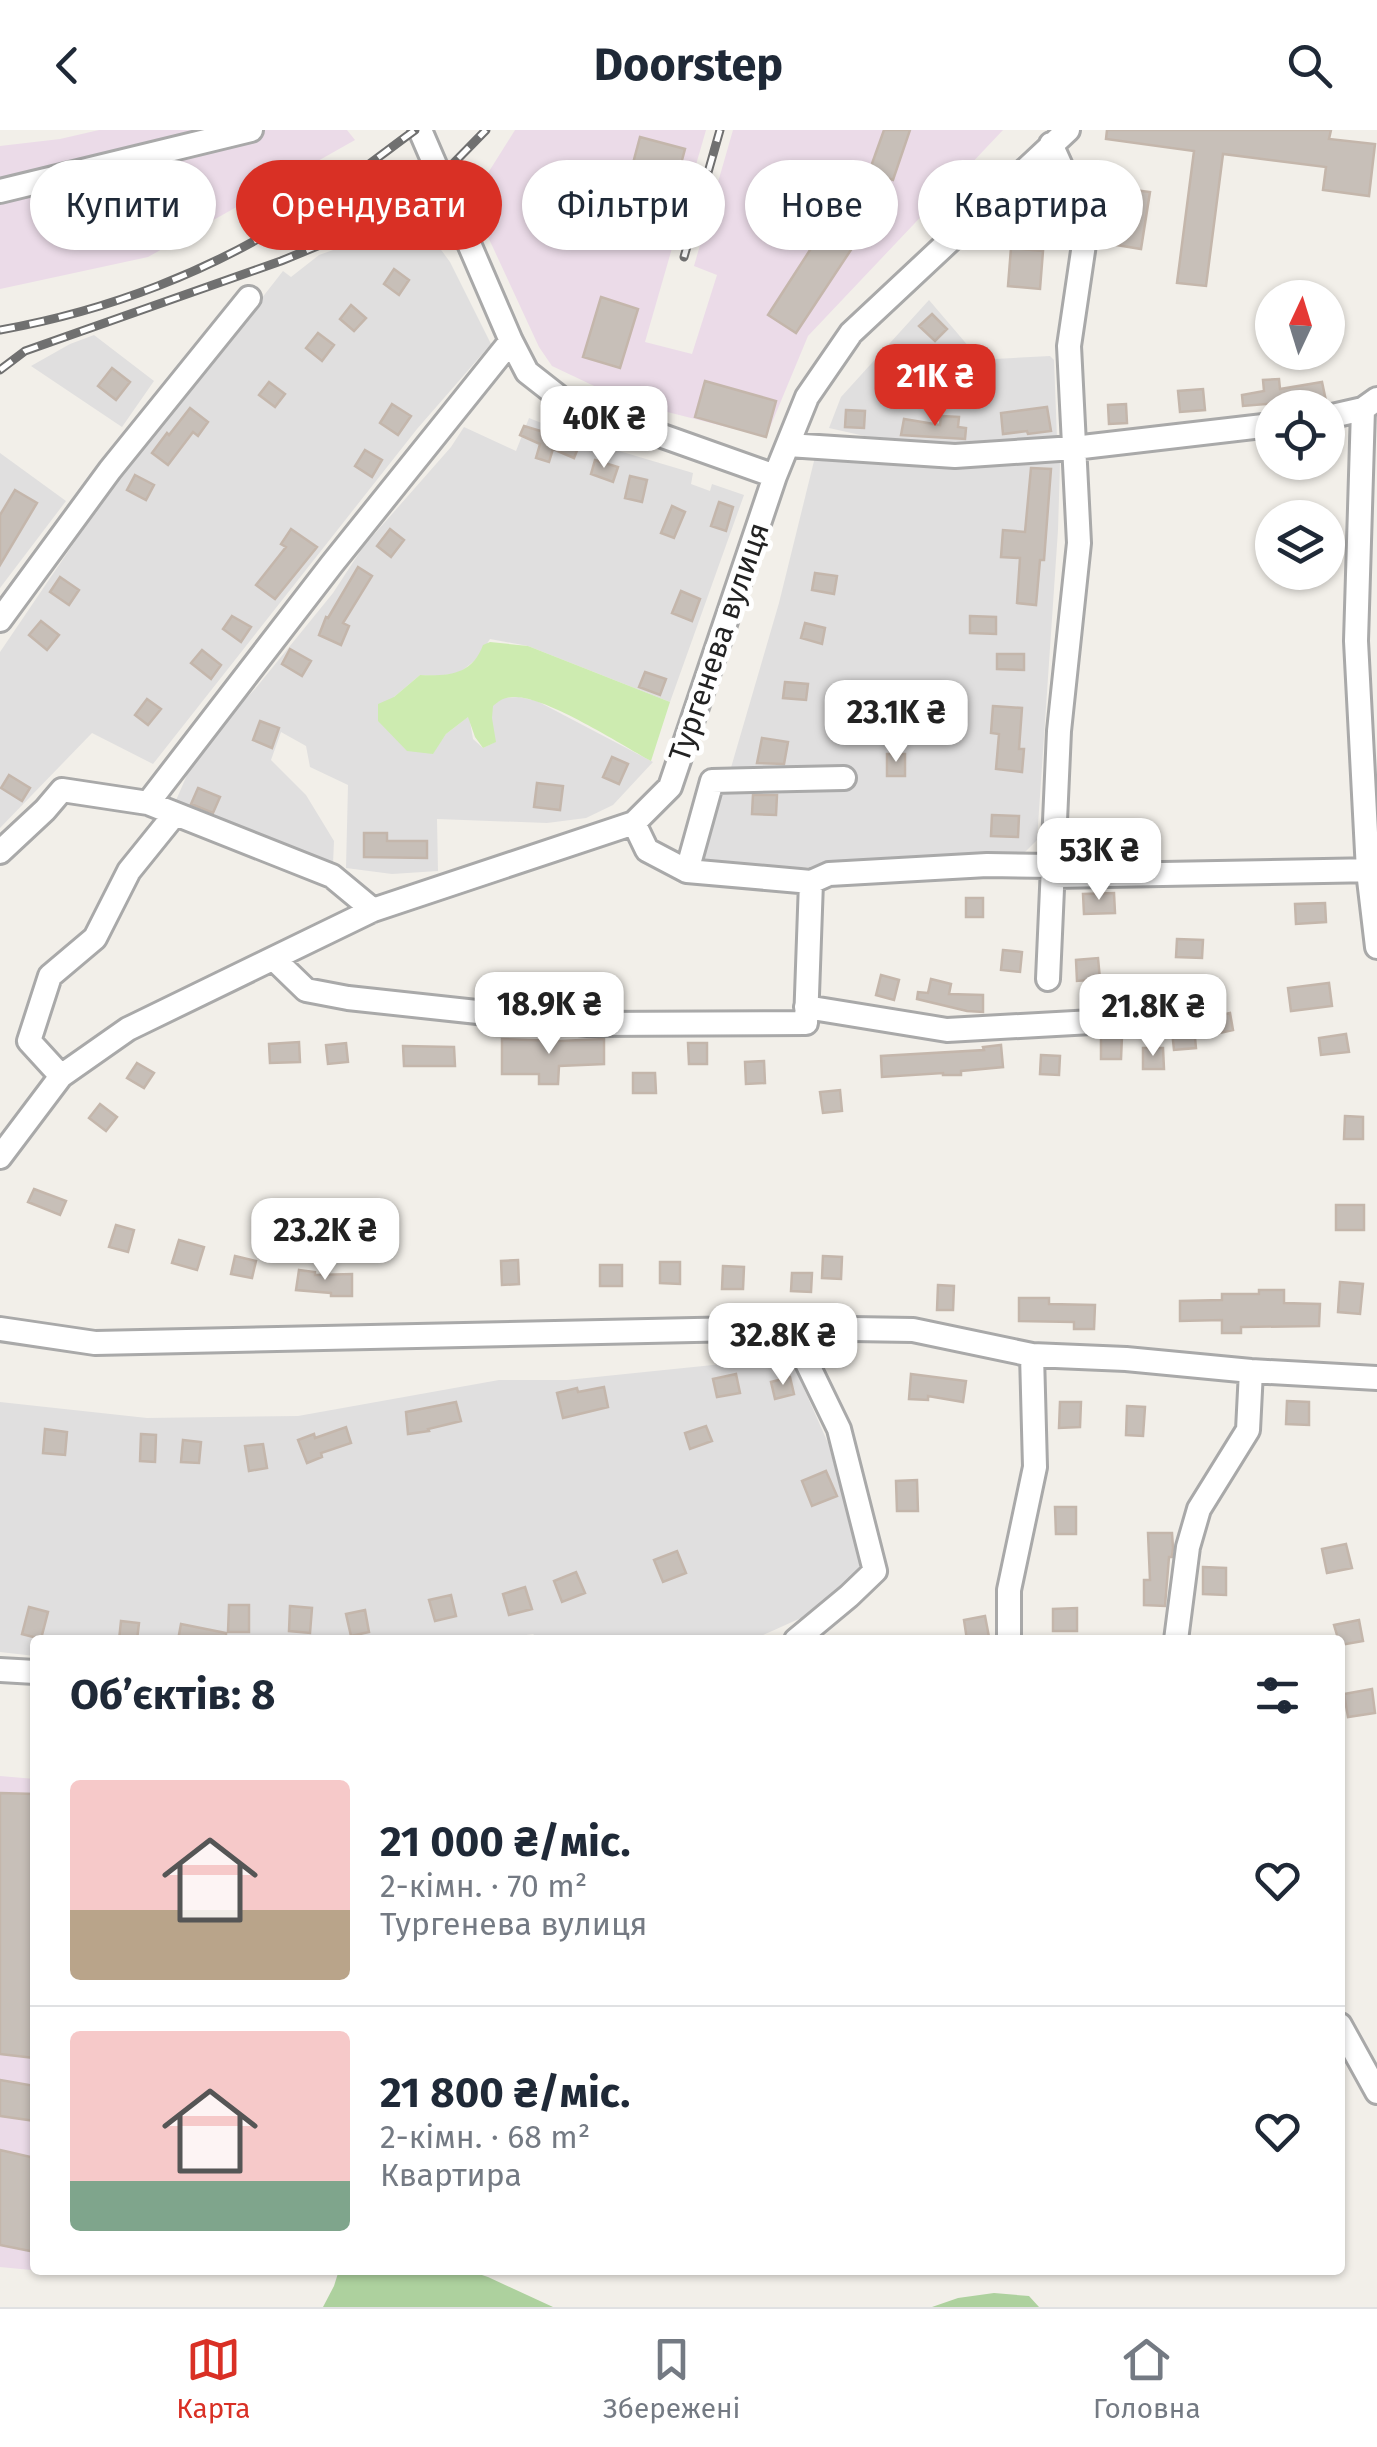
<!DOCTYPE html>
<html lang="uk">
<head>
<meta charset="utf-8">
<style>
	body { margin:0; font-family:"Fira Sans",sans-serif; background:#f6f6f7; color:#1f2937; height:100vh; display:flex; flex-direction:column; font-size:38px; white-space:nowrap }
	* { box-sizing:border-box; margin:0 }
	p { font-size:32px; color:#747a83 }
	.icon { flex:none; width:55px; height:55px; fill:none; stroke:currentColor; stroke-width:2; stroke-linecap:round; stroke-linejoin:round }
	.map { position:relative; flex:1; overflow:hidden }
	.details { position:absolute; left:30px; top:1505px; width:1315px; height:640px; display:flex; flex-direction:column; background:#fff; border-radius:10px; box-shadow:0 2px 8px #0004 }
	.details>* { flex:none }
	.guide { position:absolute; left:30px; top:30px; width:1318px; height:90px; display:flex; gap:20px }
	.needle { width:65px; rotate:4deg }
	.controls { position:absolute; left:1255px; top:150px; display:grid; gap:20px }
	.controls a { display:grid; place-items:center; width:90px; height:90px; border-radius:50%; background:#fff; box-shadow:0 2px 8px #0004; font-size:50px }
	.price { position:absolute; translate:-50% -85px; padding:0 22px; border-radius:20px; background:#fff; color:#222; font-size:32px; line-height:65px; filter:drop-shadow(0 2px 5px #0008) }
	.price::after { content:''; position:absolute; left:50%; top:60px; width:30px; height:22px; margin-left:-15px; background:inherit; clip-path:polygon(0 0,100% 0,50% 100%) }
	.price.active { background:#d93025; color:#fff }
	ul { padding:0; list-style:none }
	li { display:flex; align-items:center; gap:30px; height:250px; padding:0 40px }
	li+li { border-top:2px solid #e0e1e3 }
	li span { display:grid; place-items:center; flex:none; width:280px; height:200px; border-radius:10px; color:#555 }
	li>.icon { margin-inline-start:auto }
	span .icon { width:120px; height:120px; fill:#fffc; stroke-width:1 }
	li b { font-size:42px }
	h2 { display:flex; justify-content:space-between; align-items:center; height:120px; padding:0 40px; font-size:42px }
	.tag { padding:0 35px; border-radius:45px; background:#fff; box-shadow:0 2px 8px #0004; font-size:35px; line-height:90px }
	.tag.active { background:#d93025; color:#fff }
	header { display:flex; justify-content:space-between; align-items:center; height:130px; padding:0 40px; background:#fff; font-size:45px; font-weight:700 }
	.menu { display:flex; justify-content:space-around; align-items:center; height:140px; border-top:2px solid #e0e1e3; background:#fff; font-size:28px; color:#747a83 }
	.menu a { display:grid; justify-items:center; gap:5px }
	.menu .active { color:#d93025 }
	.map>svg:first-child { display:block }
</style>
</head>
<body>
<header><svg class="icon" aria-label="back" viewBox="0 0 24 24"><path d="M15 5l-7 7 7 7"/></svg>Doorstep<svg class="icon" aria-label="search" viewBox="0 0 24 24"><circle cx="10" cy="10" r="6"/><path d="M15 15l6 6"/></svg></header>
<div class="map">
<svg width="1377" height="2177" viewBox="0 0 1377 2177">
	<rect width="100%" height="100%" fill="#f2efe9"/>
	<path fill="#e0dfdf" d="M 411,79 L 450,132 L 491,214 L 417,299 L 153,634 L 92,603 L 0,698 L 0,522 L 103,370 L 283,141 L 291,147 L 319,125 L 353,113 Z
		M 929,170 L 970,218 L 995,229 L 1050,226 L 1054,230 L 1057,309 L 964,319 L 887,311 L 829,298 L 841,267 Z
		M 94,205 L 154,251 L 122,297 L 31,236 L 70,214 Z
		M 529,288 L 589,312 L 693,343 L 691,354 L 710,361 L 712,354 L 744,365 L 670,572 L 528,516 L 490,509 L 478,528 L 459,543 L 437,546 L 420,545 L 394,567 L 432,624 L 446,604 L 469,586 L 473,609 L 483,618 L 495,612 L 489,577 L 503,568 L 519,567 L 537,571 L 653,632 L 613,675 L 586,688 L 547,693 L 437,689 L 438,741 L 392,744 L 346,738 L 348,655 L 310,637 L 306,616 L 281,602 L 271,630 L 306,665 L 334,711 L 333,734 L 174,675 L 190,638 L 214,601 L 255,559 L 333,463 L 363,417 L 451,317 L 464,297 L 516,321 Z
		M 0,323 L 66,371 L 0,458 Z
		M 815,327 L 1060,333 L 1058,400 L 1037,710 L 1022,725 L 793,738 L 699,731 L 722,654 L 730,641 L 779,473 Z
		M 790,1227 L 828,1313 L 863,1438 L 801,1488 L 752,1510 L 540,1510 L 533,1504 L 493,1510 L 35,1510 L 35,1526 L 0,1522 L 0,1272 L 147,1288 L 298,1286 L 499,1250 L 567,1250 Z"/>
	<path fill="#ebdbe8" d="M 99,0 L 347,0 L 355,10 L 148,127 L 0,159 L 0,16 L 60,9 Z
		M 515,0 L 706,0 L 645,212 L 692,224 L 717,145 L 694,136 L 733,0 L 1003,0 L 808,206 L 766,307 L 628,272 L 552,236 L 539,217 L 471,70 Z
		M 0,1646 L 35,1649 L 35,2140 L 45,2140 L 42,2141 L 0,2137 Z"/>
	<path fill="#cdebb0" d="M 490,512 L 528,516 L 670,572 L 651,631 C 620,614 547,567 515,567 C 505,567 500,570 493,576 L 492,588 L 496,612 L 483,618 L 475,607 L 468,587 L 446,604 L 433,624 L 407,621 L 378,591 L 378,574 L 394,567 L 420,545 C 449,546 472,545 483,515 Z"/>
	<path fill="#add19e" d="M 339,2140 L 467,2140 L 488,2147 L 553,2177 L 323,2177 L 334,2156 Z
		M 994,2163 L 1029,2166 L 1039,2177 L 932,2177 L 958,2168 Z"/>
	<path fill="#c7bfb8" stroke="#c4b6ab" stroke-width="2.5" d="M 884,0 L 910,0 L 893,50 L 869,42 Z
		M 1107,0 L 1331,0 L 1329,9 L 1375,14 L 1369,66 L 1323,60 L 1326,37 L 1223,24 L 1206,156 L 1177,153 L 1194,21 L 1106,9 Z
		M 640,7 L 685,19 L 661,109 L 616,97 Z
		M 1119,58 L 1150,62 L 1141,119 L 1110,114 Z
		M 843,69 L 872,88 L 796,203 L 768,185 Z
		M 1011,118 L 1043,121 L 1040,159 L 1008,156 Z
		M 394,139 L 409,150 L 399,165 L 384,154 Z
		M 601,167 L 638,179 L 620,238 L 583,227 Z
		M 351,175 L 366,188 L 354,201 L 340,189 Z
		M 932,184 L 947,199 L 935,211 L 919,196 Z
		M 318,203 L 334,215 L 322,231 L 306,218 Z
		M 112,238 L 130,252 L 116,270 L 98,256 Z
		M 1279,249 L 1280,259 L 1322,252 L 1326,271 L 1302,275 L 1301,271 L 1243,276 L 1242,265 L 1264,261 L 1263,250 Z
		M 705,251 L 776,271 L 766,307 L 695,287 Z
		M 269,252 L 285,264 L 275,277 L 259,265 Z
		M 1203,259 L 1205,280 L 1180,282 L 1178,261 Z
		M 392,274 L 411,286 L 398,305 L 380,293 Z
		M 1126,274 L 1127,293 L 1109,294 L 1108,275 Z
		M 1047,277 L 1051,301 L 1028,304 L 1027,301 L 1003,304 L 1001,283 Z
		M 190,278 L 208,292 L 198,306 L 193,302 L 168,335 L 152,323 L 167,303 L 169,305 Z
		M 846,280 L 865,281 L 864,298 L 845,297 Z
		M 941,286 L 959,287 L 958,297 L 966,298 L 965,309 L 901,305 L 904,289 L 940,295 Z
		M 524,296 L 580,313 L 574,328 L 553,319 L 549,332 L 536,328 L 540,314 L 520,305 Z
		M 365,320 L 382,330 L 372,347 L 355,336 Z
		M 595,330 L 618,337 L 613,352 L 591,344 Z
		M 1031,338 L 1051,339 L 1044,430 L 1040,430 L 1036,475 L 1017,473 L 1020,428 L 1001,427 L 1003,400 L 1025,402 Z
		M 135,345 L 154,355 L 146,370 L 127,360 Z
		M 630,346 L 647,350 L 642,372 L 625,368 Z
		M 15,360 L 37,373 L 0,435 L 0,385 Z
		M 719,372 L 733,377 L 726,401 L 711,396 Z
		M 672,376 L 685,382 L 674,408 L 661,403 Z
		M 291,399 L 317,417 L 275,469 L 256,455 L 286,417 L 281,414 Z
		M 390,399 L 404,410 L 391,427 L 377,416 Z
		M 358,437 L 372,446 L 343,493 L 349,496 L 341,515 L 319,505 L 326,487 L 328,488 Z
		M 815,443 L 837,446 L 834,464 L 812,460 Z
		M 60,447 L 79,460 L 69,475 L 50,462 Z
		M 681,461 L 700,469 L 692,491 L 672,483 Z
		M 232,486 L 251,497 L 241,512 L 223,499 Z
		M 970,486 L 996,487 L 996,504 L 970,503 Z
		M 41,491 L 59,505 L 47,520 L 29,505 Z
		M 805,493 L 825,498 L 822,514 L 801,508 Z
		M 290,519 L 311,531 L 302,546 L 282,534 Z
		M 202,520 L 221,535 L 211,549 L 191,533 Z
		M 997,524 L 1024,524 L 1024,540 L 997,539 Z
		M 645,542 L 666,549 L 660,565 L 639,557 Z
		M 785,552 L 808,554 L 806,570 L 783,568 Z
		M 147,569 L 161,579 L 148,595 L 135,585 Z
		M 993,576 L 1022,578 L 1019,619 L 1024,619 L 1022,642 L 996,639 L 999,604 L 991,603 Z
		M 260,591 L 279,598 L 272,618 L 253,610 Z
		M 762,608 L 788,612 L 784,634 L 757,633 Z
		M 887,624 L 905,624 L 905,646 L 887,646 Z
		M 612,627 L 628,634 L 619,654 L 603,647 Z
		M 9,645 L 30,658 L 22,671 L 1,658 Z
		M 537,653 L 563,656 L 560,680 L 534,677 Z
		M 198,658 L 220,667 L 213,683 L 191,674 Z
		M 753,665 L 777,665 L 776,685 L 752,684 Z
		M 992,685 L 1019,686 L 1018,707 L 991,706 Z
		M 364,703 L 387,703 L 387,711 L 427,711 L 427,728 L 364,727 Z
		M 1114,763 L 1115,783 L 1084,784 L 1083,764 Z
		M 966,768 L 983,768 L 983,787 L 966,787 Z
		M 1325,773 L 1326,792 L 1296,794 L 1295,774 Z
		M 1177,809 L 1203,810 L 1202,828 L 1176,827 Z
		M 1003,820 L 1022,822 L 1020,842 L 1001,840 Z
		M 1098,828 L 1100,849 L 1077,851 L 1076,830 Z
		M 881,845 L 899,850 L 894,870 L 876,865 Z
		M 931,849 L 951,854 L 949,864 L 983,865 L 983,882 L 967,881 L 917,869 L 918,862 L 928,863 Z
		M 1329,853 L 1332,876 L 1291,881 L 1288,858 Z
		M 1230,883 L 1233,900 L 1215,904 L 1211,887 Z
		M 1194,897 L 1196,918 L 1174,920 L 1172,901 Z
		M 1346,904 L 1349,922 L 1321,925 L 1319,908 Z
		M 1101,906 L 1122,906 L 1121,929 L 1101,929 Z
		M 502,909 L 559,911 L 604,909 L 604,934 L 559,936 L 558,954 L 539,954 L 539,944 L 502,944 Z
		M 299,912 L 300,932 L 270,933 L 269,914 Z
		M 346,913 L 348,932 L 328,934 L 326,915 Z
		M 688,913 L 707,913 L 707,934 L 689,934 Z
		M 1001,915 L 1003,937 L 961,941 L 961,945 L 943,945 L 943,943 L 882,947 L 881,926 L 984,920 L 983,917 Z
		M 403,916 L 454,917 L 455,936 L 404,936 Z
		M 1143,918 L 1163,918 L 1164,939 L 1143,939 Z
		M 1041,925 L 1060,926 L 1059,945 L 1040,944 Z
		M 764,931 L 765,953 L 746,954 L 745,932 Z
		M 137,933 L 154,943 L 144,958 L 127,948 Z
		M 633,943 L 655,943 L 656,963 L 633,963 Z
		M 840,960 L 842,981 L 823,983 L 820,962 Z
		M 100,974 L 117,987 L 106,1001 L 89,988 Z
		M 1345,986 L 1363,987 L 1363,1009 L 1344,1009 Z
		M 34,1059 L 66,1071 L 60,1085 L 28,1072 Z
		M 1336,1075 L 1364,1075 L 1364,1100 L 1336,1100 Z
		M 116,1095 L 134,1100 L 128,1122 L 109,1117 Z
		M 179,1110 L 204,1117 L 197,1140 L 172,1133 Z
		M 235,1126 L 256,1131 L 252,1148 L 231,1144 Z
		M 823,1126 L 842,1127 L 841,1149 L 822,1148 Z
		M 518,1130 L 519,1154 L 502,1155 L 501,1131 Z
		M 660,1132 L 680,1132 L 680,1154 L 660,1153 Z
		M 600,1135 L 622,1135 L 622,1156 L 600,1156 Z
		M 723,1136 L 744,1137 L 743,1159 L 722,1159 Z
		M 299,1140 L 315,1142 L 315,1145 L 352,1144 L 352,1166 L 331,1166 L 331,1163 L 296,1160 Z
		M 792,1143 L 812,1143 L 811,1162 L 791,1161 Z
		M 1340,1152 L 1363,1154 L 1360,1184 L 1338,1182 Z
		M 938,1155 L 954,1156 L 953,1180 L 937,1180 Z
		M 1259,1160 L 1284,1160 L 1284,1173 L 1320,1174 L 1319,1196 L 1241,1197 L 1241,1203 L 1222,1203 L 1222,1190 L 1180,1191 L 1180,1171 L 1222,1170 L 1222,1164 L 1259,1164 Z
		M 1019,1168 L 1049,1168 L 1049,1174 L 1095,1175 L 1094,1199 L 1074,1199 L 1074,1192 L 1019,1191 Z
		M 736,1244 L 740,1263 L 717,1267 L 713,1249 Z
		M 911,1244 L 966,1251 L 963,1272 L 928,1266 L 928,1270 L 909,1269 Z
		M 790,1247 L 794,1264 L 775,1269 L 771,1252 Z
		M 604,1257 L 608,1277 L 563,1288 L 557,1263 L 577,1258 L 578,1262 Z
		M 1287,1271 L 1309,1272 L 1309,1295 L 1286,1294 Z
		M 456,1272 L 461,1291 L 428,1299 L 429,1301 L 408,1304 L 406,1282 Z
		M 1060,1272 L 1081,1272 L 1080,1297 L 1059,1298 Z
		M 1127,1276 L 1145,1277 L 1143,1306 L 1126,1305 Z
		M 706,1296 L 712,1311 L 690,1319 L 685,1303 Z
		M 346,1297 L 351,1313 L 321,1323 L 322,1327 L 307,1333 L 298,1310 L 314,1304 L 315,1308 Z
		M 45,1299 L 67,1302 L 65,1325 L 43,1323 Z
		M 141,1304 L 156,1305 L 155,1332 L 140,1331 Z
		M 183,1310 L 201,1312 L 199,1333 L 181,1332 Z
		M 263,1314 L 267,1338 L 249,1341 L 245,1316 Z
		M 826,1341 L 837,1366 L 812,1376 L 802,1351 Z
		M 917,1350 L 918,1381 L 897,1381 L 896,1351 Z
		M 1055,1377 L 1076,1377 L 1076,1404 L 1056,1404 Z
		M 1148,1403 L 1172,1403 L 1173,1418 L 1172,1427 L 1169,1427 L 1165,1476 L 1144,1475 L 1144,1450 L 1150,1450 Z
		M 1346,1414 L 1352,1438 L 1327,1443 L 1322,1419 Z
		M 677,1421 L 686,1443 L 663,1452 L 654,1430 Z
		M 1203,1437 L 1226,1438 L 1226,1465 L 1203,1464 Z
		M 576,1442 L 585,1463 L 562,1472 L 554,1451 Z
		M 525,1457 L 532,1479 L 509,1485 L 503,1464 Z
		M 451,1465 L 456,1486 L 435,1491 L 429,1470 Z
		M 229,1475 L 249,1475 L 249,1502 L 228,1502 Z
		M 290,1476 L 312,1478 L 310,1503 L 289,1501 Z
		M 29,1477 L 48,1482 L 41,1509 L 22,1504 Z
		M 1077,1478 L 1077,1501 L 1053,1501 L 1053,1479 Z
		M 365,1480 L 369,1502 L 351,1506 L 346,1484 Z
		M 985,1486 L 989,1507 L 967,1510 L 964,1490 Z
		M 1359,1490 L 1363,1511 L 1340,1515 L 1334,1495 Z
		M 121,1491 L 139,1493 L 137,1510 L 119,1510 Z
		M 181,1494 L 226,1503 L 226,1510 L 178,1510 Z
		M 1372,1559 L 1375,1583 L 1348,1587 L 1344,1564 Z
		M 0,1663 L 35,1664 L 35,1928 L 0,1924 Z
		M 0,1950 L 35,1956 L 35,1991 L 0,1986 Z
		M 0,2020 L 35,2028 L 35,2122 L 0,2115 Z"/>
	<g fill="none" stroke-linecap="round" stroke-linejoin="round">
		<defs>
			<path id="minor" d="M 420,0 L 511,211 L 527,242 L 564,271 L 775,346
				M 0,61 L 251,0
				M 1363,279 L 1356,511 L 1368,741 L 1377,817
				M 1328,287 L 1363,279 L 1377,269
				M 788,315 L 955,326 L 1074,318 L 1272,295
				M 0,490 L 110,340 L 249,168
				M 148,673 L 332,434 L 511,211
				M 634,693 L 647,720 L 687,741 L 811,752 L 829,744 L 987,735 L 1053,736
				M 0,722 L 45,680 L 62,660 L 148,673 L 332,746 L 373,780
				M 687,741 L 712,651 L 844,648
				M 1053,746 L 1377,740
				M 274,829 L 306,860 L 348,868 L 588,894 L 806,893 L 811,752
				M 1048,849 L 1059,601 L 1079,413 L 1069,216 L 1087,94 L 1051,14
				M 806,877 L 947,900 L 1164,888
				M 61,946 L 29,911 L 50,846 L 95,808 L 129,741 L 175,684
				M 0,1027 L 61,946 L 128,899 L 373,780 L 634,693 L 670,657 L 775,346 L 807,267 L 851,203 L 1068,0
				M 790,1198 L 839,1299 L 875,1441 L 849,1466 L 796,1510
				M 0,1199 L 95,1213 L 790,1198 L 913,1200 L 1032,1225 L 1126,1229 L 1251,1241 L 1377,1248
				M 1009,1510 L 1009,1460 L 1035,1337 L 1032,1225
				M 1176,1510 L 1188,1417 L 1199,1379 L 1248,1300 L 1251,1241
				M 0,1540 L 35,1542
				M 1340,1895 L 1377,1962"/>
		</defs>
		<use href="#minor" stroke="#a9a9a9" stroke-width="28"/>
		<use href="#minor" stroke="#fff" stroke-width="22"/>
		<defs>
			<path id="rail" d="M 684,127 L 720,0
				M 0,200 C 107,181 213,141 304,81 C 342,56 378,27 415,0
				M 0,240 L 25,221 L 281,131 L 359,99 L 411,71 L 441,46 L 486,0"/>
		</defs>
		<use href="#rail" stroke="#707070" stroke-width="9"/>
		<use href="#rail" stroke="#fff" stroke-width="5" stroke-dasharray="15" stroke-linecap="butt"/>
	</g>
	<g text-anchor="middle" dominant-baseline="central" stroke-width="10" stroke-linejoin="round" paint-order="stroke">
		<g font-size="30" fill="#222" stroke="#fff">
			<text transform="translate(719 512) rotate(-71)">Тургенева вулиця</text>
		</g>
	</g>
</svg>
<div class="controls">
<a><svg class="needle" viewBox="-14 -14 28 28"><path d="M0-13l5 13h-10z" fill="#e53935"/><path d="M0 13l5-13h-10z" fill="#747a83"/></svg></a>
<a><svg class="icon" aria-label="locate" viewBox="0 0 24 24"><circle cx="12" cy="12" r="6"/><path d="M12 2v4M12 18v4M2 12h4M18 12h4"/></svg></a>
<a><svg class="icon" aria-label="layers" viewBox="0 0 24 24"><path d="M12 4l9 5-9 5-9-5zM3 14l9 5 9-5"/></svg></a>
</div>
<b class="price active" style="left:935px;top:299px">21K ₴</b>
<b class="price" style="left:604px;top:341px">40K ₴</b>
<b class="price" style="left:896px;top:635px">23.1K ₴</b>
<b class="price" style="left:1099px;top:773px">53K ₴</b>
<b class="price" style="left:549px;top:927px">18.9K ₴</b>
<b class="price" style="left:1153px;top:929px">21.8K ₴</b>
<b class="price" style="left:325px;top:1153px">23.2K ₴</b>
<b class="price" style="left:783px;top:1258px">32.8K ₴</b>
<div class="guide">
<a class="tag">Купити</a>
<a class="tag active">Орендувати</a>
<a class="tag">Фільтри</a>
<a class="tag">Нове</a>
<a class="tag">Квартира</a>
</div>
<section class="details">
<h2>Об’єктів: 8<svg class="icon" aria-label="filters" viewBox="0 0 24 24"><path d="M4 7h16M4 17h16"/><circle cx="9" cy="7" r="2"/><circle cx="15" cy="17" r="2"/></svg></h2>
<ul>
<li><span style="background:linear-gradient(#f6c9c9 65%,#b9a48a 0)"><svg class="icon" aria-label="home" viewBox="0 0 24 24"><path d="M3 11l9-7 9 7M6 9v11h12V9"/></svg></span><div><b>21 000 ₴/міс.</b><p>2-кімн. · 70 m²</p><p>Тургенева вулиця</p></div><svg class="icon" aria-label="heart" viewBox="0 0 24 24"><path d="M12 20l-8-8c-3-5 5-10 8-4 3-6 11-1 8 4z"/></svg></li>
<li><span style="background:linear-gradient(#f6c9c9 75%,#7fa58c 0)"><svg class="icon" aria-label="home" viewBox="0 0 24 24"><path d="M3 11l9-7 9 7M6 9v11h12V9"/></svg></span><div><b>21 800 ₴/міс.</b><p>2-кімн. · 68 m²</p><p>Квартира</p></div><svg class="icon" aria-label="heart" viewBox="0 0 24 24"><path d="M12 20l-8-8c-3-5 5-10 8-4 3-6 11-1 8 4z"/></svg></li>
</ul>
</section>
</div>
<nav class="menu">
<a class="active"><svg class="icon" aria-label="map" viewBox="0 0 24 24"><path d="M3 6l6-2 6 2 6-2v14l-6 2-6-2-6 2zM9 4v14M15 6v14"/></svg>Карта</a>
<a><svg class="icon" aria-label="saved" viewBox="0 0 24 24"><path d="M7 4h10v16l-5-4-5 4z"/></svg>Збережені</a>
<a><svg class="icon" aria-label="home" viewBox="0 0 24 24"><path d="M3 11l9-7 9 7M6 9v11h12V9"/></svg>Головна</a>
</nav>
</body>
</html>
